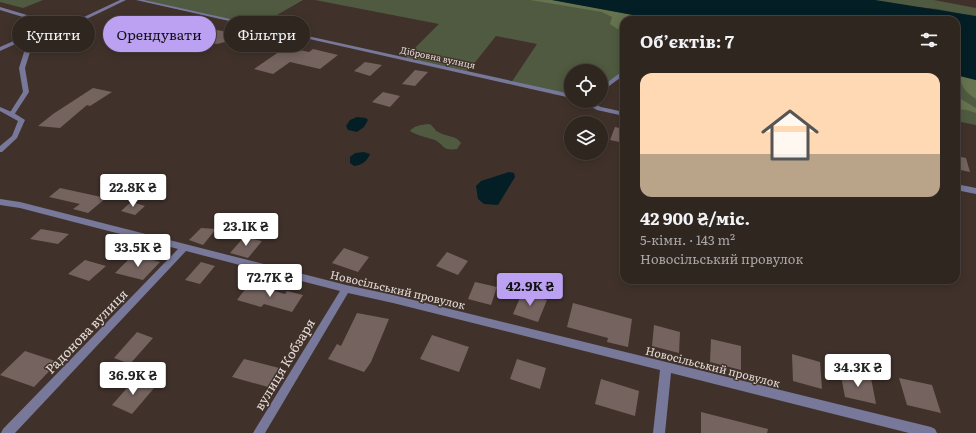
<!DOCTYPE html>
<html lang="uk">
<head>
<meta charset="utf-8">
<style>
	body { margin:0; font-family:Literata,serif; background:#382e29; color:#f1f3f6; height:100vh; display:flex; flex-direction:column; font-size:15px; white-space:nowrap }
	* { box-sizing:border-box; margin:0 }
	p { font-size:13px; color:#a8a5a5 }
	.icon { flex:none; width:22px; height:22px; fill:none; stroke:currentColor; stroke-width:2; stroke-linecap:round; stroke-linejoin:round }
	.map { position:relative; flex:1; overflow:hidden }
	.details { position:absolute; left:620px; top:16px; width:340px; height:268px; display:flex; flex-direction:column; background:#302620; border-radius:12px; box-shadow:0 2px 10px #0003,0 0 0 1px #4b433e }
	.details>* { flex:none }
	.top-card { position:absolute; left:12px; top:16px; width:380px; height:36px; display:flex; gap:8px }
	.controls { position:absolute; left:564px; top:64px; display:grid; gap:8px }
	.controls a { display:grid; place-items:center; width:44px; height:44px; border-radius:50%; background:#302620; box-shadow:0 2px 10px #0003,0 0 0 1px #4b433e; font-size:20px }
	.price { position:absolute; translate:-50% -34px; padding:0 9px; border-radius:4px; background:#fff; color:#222; font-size:13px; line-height:26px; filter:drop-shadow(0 1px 2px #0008) }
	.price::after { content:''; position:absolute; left:50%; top:24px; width:12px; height:9px; margin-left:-6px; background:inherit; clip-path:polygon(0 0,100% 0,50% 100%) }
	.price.current { background:#bca0f2; color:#111 }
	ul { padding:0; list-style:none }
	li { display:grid; align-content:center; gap:8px; height:212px; padding:0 20px }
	li span { display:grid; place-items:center; height:124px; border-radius:12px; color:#555 }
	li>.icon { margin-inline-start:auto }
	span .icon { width:72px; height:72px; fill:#fffc; stroke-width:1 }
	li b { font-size:17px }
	h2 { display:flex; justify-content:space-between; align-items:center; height:48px; padding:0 20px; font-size:17px }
	.pill { padding:0 14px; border-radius:18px; background:#302620; box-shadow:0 2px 10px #0003,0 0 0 1px #4b433e; font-size:14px; line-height:36px }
	.pill.current { background:#bca0f2; color:#111 }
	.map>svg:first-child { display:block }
</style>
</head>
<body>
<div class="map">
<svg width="976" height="433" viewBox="0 0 976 433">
	<rect width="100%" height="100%" fill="#40322b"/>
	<path fill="#505a40" d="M 0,0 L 43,0 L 23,8 L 0,2 Z
		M 138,0 L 303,0 L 256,27 Z
		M 315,0 L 552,0 L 660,20 L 624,20 L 624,72 L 601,90 L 601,71 L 571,71 L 571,96 L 511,83 L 537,44 L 496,36 L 468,71 L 405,58 L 439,24 Z
		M 838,0 L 934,0 L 976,8 L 976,17 L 937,9 Z
		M 956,75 L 976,80 L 976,125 L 956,121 Z
		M 429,124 C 434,126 434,130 438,132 C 446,137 456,135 461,143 L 457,149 C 441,151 445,145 435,140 C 426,137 418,136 410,131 C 415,125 421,125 429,124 Z"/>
	<path fill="#65734e" d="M 530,0 L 552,0 L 660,20 L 624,20 L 624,26 L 617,29 L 610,24 L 612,17 L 602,12 Z
		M 960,76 L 976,80 L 976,99 C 967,93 961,88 960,76 Z
		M 956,96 L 976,108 L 976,113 L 967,110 L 956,109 Z"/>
	<path fill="#031f25" d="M 552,0 L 875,0 L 976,16 L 976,80 L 956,75 L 956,20 L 660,20 Z
		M 357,117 L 366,118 L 368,120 L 364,127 L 357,132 L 348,130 L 346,126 L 350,120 Z
		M 364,152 L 370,154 C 367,161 363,165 354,166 L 350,163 L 350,157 L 355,153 Z
		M 509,172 L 514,173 L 515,177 L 498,205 L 484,204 L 478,199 L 476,186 L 481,181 Z"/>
	<path fill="#75635f" d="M 217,30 L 250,36 L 217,44 L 200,41 Z
		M 290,48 L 309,52 L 313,49 L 338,55 L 320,69 L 290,62 L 273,74 L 254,69 L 283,49 L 287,50 Z
		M 365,62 L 382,65 L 370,76 L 354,71 Z
		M 415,70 L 428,72 L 415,86 L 402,84 Z
		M 93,88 L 112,92 L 90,106 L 87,105 L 60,128 L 38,126 L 53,114 Z
		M 383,92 L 400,96 L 390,107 L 372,102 Z
		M 615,127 L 624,129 L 624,143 L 610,140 Z
		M 956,156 L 966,158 L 970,172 L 956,169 Z
		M 60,188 L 106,198 L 88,213 L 73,209 L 80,204 L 49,197 Z
		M 131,202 L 145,206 L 135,215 L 121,211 Z
		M 201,228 L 216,229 L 203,245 L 189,240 Z
		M 41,229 L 69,234 L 58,244 L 30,239 Z
		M 244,237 L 262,241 L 248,258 L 230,253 Z
		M 344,248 L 369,257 L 358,272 L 332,263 Z
		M 447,252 L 468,261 L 458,275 L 436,266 Z
		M 133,255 L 160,262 L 143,280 L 115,273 Z
		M 85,260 L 106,266 L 89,281 L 68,274 Z
		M 201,262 L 215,266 L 200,284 L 185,280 Z
		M 475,282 L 497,287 L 491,305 L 468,299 Z
		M 249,284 L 285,294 L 287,291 L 303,295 L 292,312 L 264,304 L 261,307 L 237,300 Z
		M 522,293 L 547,300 L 538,322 L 513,314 Z
		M 573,303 L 632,319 L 628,347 L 607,342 L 608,338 L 567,327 Z
		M 357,313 L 389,319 L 371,362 L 364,372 L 328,359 L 337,344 L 341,346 Z
		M 654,325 L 680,332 L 679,353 L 652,346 Z
		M 137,332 L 153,338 L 130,364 L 114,358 Z
		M 432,335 L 469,347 L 459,372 L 420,359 Z
		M 711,339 L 741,346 L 741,370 L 710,362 Z
		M 25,351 L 58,362 L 34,387 L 0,375 Z
		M 792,354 L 820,362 L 822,389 L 793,381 Z
		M 244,359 L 279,368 L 268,387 L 232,377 Z
		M 517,359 L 546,368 L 540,389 L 510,379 Z
		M 840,371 L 871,378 L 876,404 L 845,397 Z
		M 899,378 L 932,385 L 941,413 L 907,405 Z
		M 135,379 L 155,387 L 132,414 L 112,405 Z
		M 601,379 L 639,391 L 635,416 L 595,404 Z
		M 701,412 L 768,429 L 767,433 L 701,433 Z"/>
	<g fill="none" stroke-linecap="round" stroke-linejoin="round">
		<path fill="#78789b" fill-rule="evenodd" d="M 0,7 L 54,23 L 55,26 L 47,30 L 43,30 L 43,28 L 49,25 L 0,10 Z
			M 28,47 L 31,49 L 25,68 L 29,92 L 14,115 L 10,115 L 9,114 L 23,92 L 19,68 L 25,49 Z
			M 624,70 L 624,75 L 601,92 L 601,87 Z"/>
		<path fill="#78789b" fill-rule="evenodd" d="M 120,0 L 126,0 L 72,26 L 46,30 L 0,51 L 0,47 L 43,28 L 69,24 Z
			M 136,0 L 144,0 L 571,94 L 571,98 Z
			M 580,101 L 588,101 L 601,107 L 624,112 L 624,116 L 597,110 Z
			M 0,107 L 14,113 L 25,120 L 17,138 L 2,152 L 0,152 L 0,146 L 12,136 L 18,121 L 0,111 Z
			M 956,184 L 976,188 L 976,194 L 956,190 Z
			M 0,199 L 20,202 L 346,285 L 393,295 L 931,427 L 935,429 L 937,433 L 909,433 L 671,373 L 665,433 L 653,433 L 660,370 L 393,303 L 348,293 L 265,433 L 253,433 L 340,291 L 186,251 L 15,433 L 1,433 L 3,429 L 178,249 L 20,208 L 0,205 Z"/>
	</g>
	<g text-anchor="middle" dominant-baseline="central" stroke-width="3" stroke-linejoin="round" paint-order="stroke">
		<g font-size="9" fill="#e5dcd7" stroke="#40322b">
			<text transform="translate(438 57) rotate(12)">Дібровна вулиця</text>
		</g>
		<g font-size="11" fill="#e5dcd7" stroke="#40322b">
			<text transform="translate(398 289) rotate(13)">Новосільський провулок</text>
			<text transform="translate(713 366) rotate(14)">Новосільський провулок</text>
		</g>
		<g font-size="13" fill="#e5dcd7" stroke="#40322b">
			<text transform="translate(86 331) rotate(-46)">Радонова вулиця</text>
			<text transform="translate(284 364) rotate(-59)">вулиця Кобзаря</text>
		</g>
	</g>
</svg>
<div class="controls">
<a><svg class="icon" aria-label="locate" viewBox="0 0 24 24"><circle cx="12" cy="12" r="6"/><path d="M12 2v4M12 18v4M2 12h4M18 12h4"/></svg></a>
<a><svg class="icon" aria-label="layers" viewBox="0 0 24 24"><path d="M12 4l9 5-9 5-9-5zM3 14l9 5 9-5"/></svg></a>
</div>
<b class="price" style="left:133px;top:208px">22.8K ₴</b>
<b class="price" style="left:246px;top:247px">23.1K ₴</b>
<b class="price" style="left:138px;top:268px">33.5K ₴</b>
<b class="price" style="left:270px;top:298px">72.7K ₴</b>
<b class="price current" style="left:530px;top:307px">42.9K ₴</b>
<b class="price" style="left:858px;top:388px">34.3K ₴</b>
<b class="price" style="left:133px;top:396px">36.9K ₴</b>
<div class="top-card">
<a class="pill">Купити</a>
<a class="pill current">Орендувати</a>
<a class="pill">Фільтри</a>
</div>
<section class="details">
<h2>Об’єктів: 7<svg class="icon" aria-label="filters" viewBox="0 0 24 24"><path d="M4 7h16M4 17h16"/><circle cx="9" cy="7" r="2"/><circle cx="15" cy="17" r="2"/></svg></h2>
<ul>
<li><span style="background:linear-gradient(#ffd9b3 65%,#b9a48a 0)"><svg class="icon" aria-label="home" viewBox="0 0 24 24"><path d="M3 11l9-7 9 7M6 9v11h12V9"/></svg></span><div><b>42 900 ₴/міс.</b><p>5-кімн. · 143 m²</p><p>Новосільський провулок</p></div></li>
</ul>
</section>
</div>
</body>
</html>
